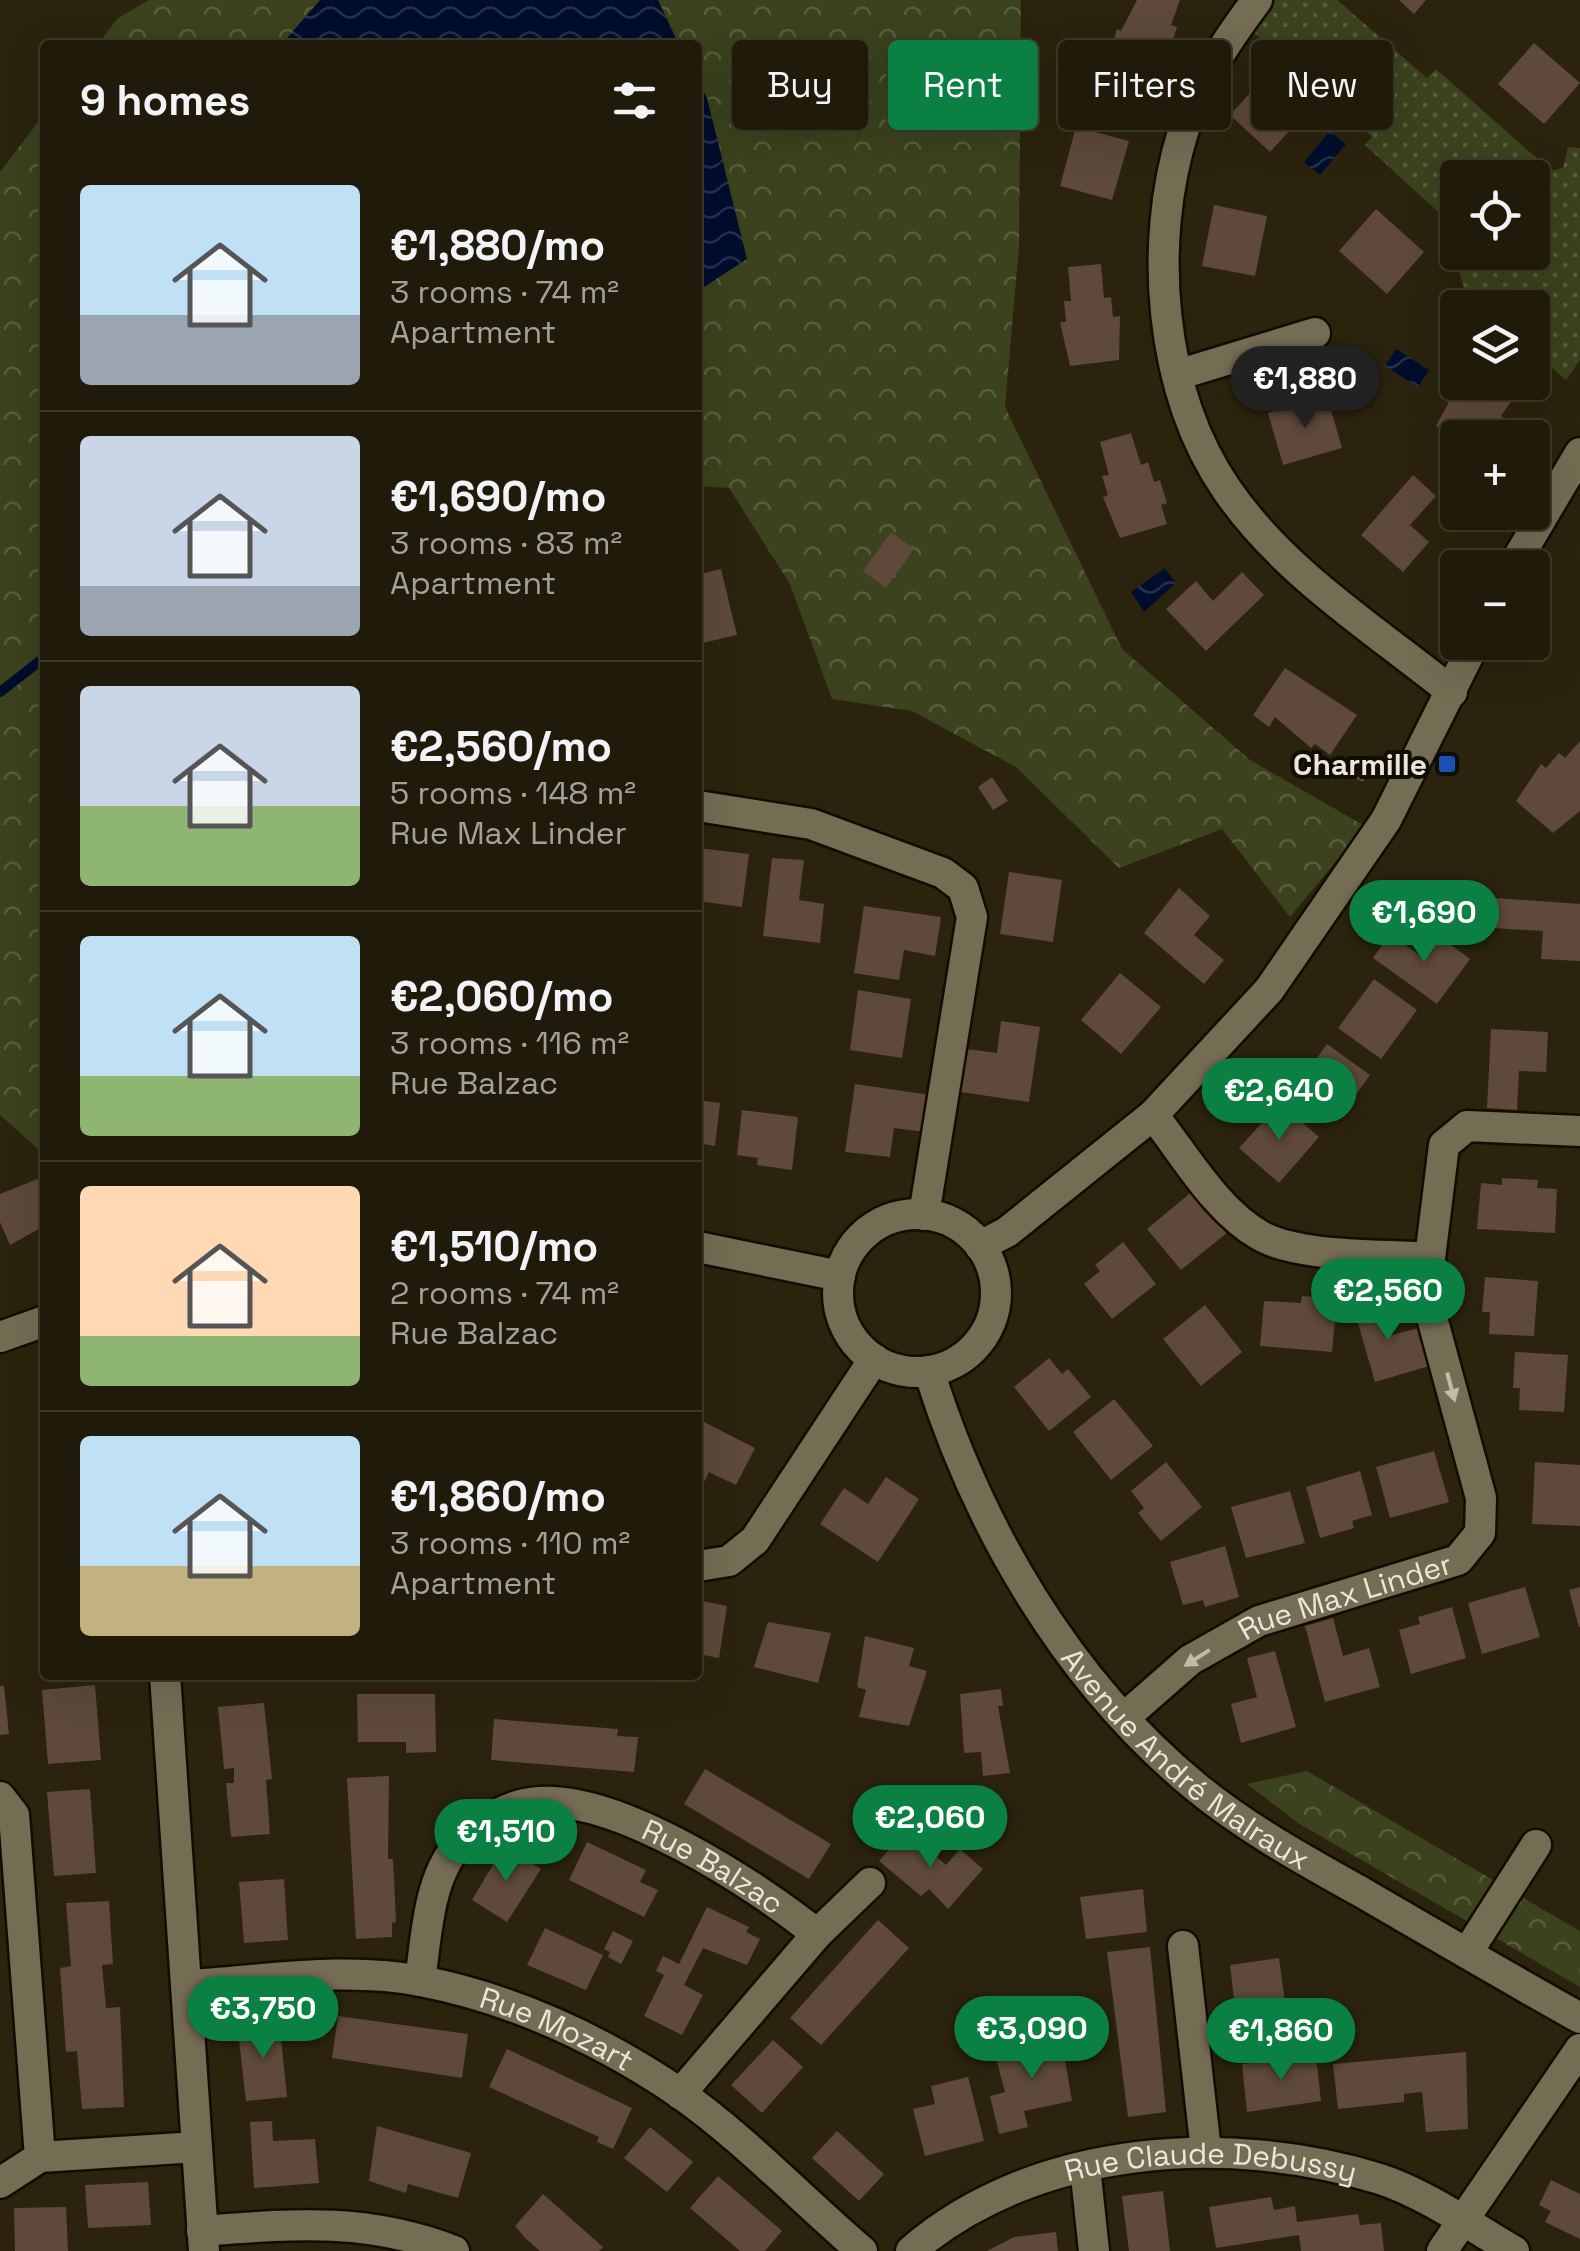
<!DOCTYPE html>
<html lang="en">
<head>
<meta charset="utf-8">
<style>
	body { margin:0; font-family:"Space Grotesk",sans-serif; background:#2d2718; color:#f1f3f6; height:100vh; display:flex; flex-direction:column; font-size:38px; white-space:nowrap }
	* { box-sizing:border-box; margin:0 }
	p { font-size:32px; color:#a2a19c }
	.icon { flex:none; width:55px; height:55px; fill:none; stroke:currentColor; stroke-width:2; stroke-linecap:round; stroke-linejoin:round }
	.map { position:relative; flex:1; overflow:hidden }
	.sheet { position:absolute; left:40px; top:40px; width:662px; height:1640px; display:flex; flex-direction:column; background:#201a0a; border-radius:10px; box-shadow:0 10px 40px #0002,0 0 0 2px #3d382b }
	.sheet>* { flex:none }
	.banner { position:absolute; left:732px; top:40px; width:698px; height:90px; display:flex; gap:20px }
	.fabs { position:absolute; left:1440px; top:160px; display:grid; gap:20px }
	.fabs a { display:grid; place-items:center; width:110px; height:110px; border-radius:10px; background:#201a0a; box-shadow:0 10px 40px #0002,0 0 0 2px #3d382b; font-size:50px }
	.price { position:absolute; translate:-50% -85px; padding:0 22px; border-radius:35px; background:#0b8043; color:#fff; font-size:32px; line-height:65px; filter:drop-shadow(0 2px 5px #0008) }
	.price::after { content:''; position:absolute; left:50%; top:60px; width:30px; height:22px; margin-left:-15px; background:inherit; clip-path:polygon(0 0,100% 0,50% 100%) }
	.price.selected { background:#222; color:#fff }
	ul { padding:0; list-style:none }
	li { display:flex; align-items:center; gap:30px; height:250px; padding:0 40px }
	li+li { border-top:2px solid #3d382b }
	li span { display:grid; place-items:center; flex:none; width:280px; height:200px; border-radius:10px; color:#555 }
	li>.icon { margin-inline-start:auto }
	span .icon { width:120px; height:120px; fill:#fffc; stroke-width:1 }
	li b { font-size:42px }
	h2 { display:flex; justify-content:space-between; align-items:center; height:120px; padding:0 40px; font-size:42px }
	.pill { padding:0 35px; border-radius:10px; background:#201a0a; box-shadow:0 10px 40px #0002,0 0 0 2px #3d382b; font-size:35px; line-height:90px }
	.pill.selected { background:#0b8043; color:#fff }
	.map>svg:first-child { display:block }
</style>
</head>
<body>
<div class="map">
<svg width="1580" height="2251" viewBox="0 0 1580 2251">
	<defs>
		<pattern id="grass-dots" width="8" height="8" patternUnits="userSpaceOnUse" patternTransform="scale(2.5)"><rect width="8" height="8" fill="#3b421d"/><path d="M2 2h.1M6 6h.1" fill="none" stroke="#585d3d" stroke-width="1.8" stroke-linecap="round"/></pattern>
		<pattern id="forest-crowns" width="20" height="18" patternUnits="userSpaceOnUse" patternTransform="scale(2.5)"><rect width="20" height="18" fill="#3b421d"/><path d="M2 6a3 3 0 1 1 6 0M12 15a3 3 0 1 1 6 0" fill="none" stroke="#585d3d"/></pattern>
		<pattern id="water-waves" width="16" height="10" patternUnits="userSpaceOnUse" patternTransform="scale(2.5)"><rect width="16" height="10" fill="#000d2d"/><path d="M0 5q4-4 8 0t8 0" fill="none" stroke="#25304b"/></pattern>
	</defs>
	<rect width="100%" height="100%" fill="#2b230d"/>
	<path fill="url(#grass-dots)" d="M 1269,0 L 1337,0 L 1427,78 L 1436,69 L 1551,171 L 1563,168 L 1568,147 L 1580,148 L 1580,360 L 1566,380 L 1533,351 L 1532,308 L 1469,307 L 1459,270 L 1480,263 L 1480,253 L 1532,252 L 1532,178 L 1458,178 L 1457,229 L 1365,145 L 1372,137 L 1249,28 Z"/>
	<path fill="url(#forest-crowns)" d="M 149,0 L 1021,0 L 1019,246 L 1005,407 L 1122,649 L 1250,760 L 1365,826 L 1290,917 L 1222,829 L 1119,868 L 1016,767 L 912,711 L 832,699 L 790,584 L 729,488 L 698,486 L 698,45 L 97,45 L 118,18 Z
		M 45,113 L 45,1155 L 0,1115 L 0,172 Z
		M 1307,1771 L 1580,1931 L 1580,1987 L 1298,1823 L 1247,1784 Z"/>
	<path fill="url(#water-waves)" d="M 320,0 L 658,0 L 679,45 L 281,45 Z
		M 698,80 L 707,98 L 747,259 L 698,291 Z
		M 1330,131 L 1346,144 L 1320,175 L 1304,162 Z
		M 1396,349 L 1429,370 L 1418,387 L 1385,366 Z
		M 1165,568 L 1176,583 L 1144,612 L 1131,592 Z"/>
	<g fill="none" stroke-linecap="round" stroke-linejoin="round">
		<path stroke="#000d2d" stroke-width="10" d="M 0,692 L 45,657"/>
	</g>
	<path fill="#5e493a" d="M 1137,0 L 1180,0 L 1171,25 L 1177,27 L 1170,48 L 1176,50 L 1168,75 L 1161,74 L 1155,93 L 1105,77 L 1117,29 L 1121,31 Z
		M 1399,0 L 1426,0 L 1414,14 Z
		M 1534,43 L 1580,83 L 1544,124 L 1498,84 Z
		M 1271,70 L 1312,106 L 1270,152 L 1230,115 Z
		M 1076,127 L 1129,141 L 1112,200 L 1060,186 Z
		M 1214,205 L 1267,216 L 1255,276 L 1202,266 Z
		M 1376,209 L 1424,252 L 1387,294 L 1339,251 Z
		M 1101,264 L 1104,298 L 1111,297 L 1113,317 L 1120,316 L 1119,360 L 1070,366 L 1060,322 L 1066,322 L 1064,301 L 1071,301 L 1068,267 Z
		M 1466,382 L 1515,382 L 1506,395 L 1513,399 L 1501,416 L 1507,420 L 1495,438 L 1458,440 L 1436,426 L 1457,387 L 1461,390 Z
		M 1327,396 L 1342,448 L 1283,465 L 1268,413 Z
		M 1131,433 L 1141,465 L 1148,462 L 1154,482 L 1160,480 L 1167,503 L 1161,505 L 1167,524 L 1120,538 L 1103,497 L 1108,495 L 1102,476 L 1109,475 L 1100,442 Z
		M 1413,475 L 1436,496 L 1410,525 L 1429,542 L 1403,572 L 1361,535 Z
		M 891,532 L 914,549 L 886,588 L 863,571 Z
		M 698,566 L 701,574 L 721,569 L 737,635 L 698,644 Z
		M 1242,572 L 1264,595 L 1206,651 L 1166,609 L 1196,581 L 1213,601 Z
		M 1285,668 L 1357,715 L 1330,755 L 1315,744 L 1311,748 L 1275,717 L 1269,727 L 1253,715 Z
		M 1580,741 L 1580,811 L 1553,833 L 1516,801 L 1541,764 L 1546,768 L 1559,753 L 1565,758 Z
		M 1365,761 L 1373,765 L 1363,782 L 1355,778 Z
		M 992,777 L 1008,801 L 993,810 L 978,787 Z
		M 698,848 L 749,854 L 742,907 L 698,901 Z
		M 772,858 L 804,860 L 799,900 L 824,904 L 820,943 L 763,936 Z
		M 1009,872 L 1062,880 L 1053,942 L 1000,934 Z
		M 1179,888 L 1210,916 L 1194,935 L 1224,960 L 1204,984 L 1144,933 Z
		M 1495,898 L 1580,904 L 1580,961 L 1541,959 L 1543,931 L 1493,928 Z
		M 864,906 L 941,917 L 935,956 L 904,950 L 899,980 L 854,973 Z
		M 1390,934 L 1422,957 L 1438,935 L 1470,959 L 1437,1004 L 1373,958 Z
		M 1120,973 L 1161,1007 L 1121,1054 L 1081,1020 Z
		M 1374,979 L 1417,1010 L 1381,1059 L 1338,1028 Z
		M 858,990 L 911,999 L 902,1058 L 850,1050 Z
		M 1001,1021 L 1040,1027 L 1029,1102 L 961,1092 L 967,1049 L 997,1053 Z
		M 1491,1029 L 1548,1032 L 1546,1072 L 1519,1071 L 1517,1110 L 1487,1108 Z
		M 1327,1044 L 1370,1075 L 1337,1121 L 1300,1094 L 1312,1077 L 1306,1073 Z
		M 855,1084 L 930,1095 L 925,1132 L 894,1128 L 890,1157 L 845,1152 Z
		M 698,1100 L 720,1103 L 715,1146 L 698,1143 Z
		M 1280,1103 L 1319,1137 L 1279,1183 L 1239,1148 Z
		M 742,1110 L 798,1117 L 792,1170 L 757,1165 L 758,1158 L 737,1155 Z
		M 45,1176 L 45,1232 L 39,1229 L 10,1245 L 0,1222 L 0,1194 Z
		M 1502,1178 L 1538,1180 L 1537,1188 L 1557,1189 L 1555,1233 L 1477,1229 L 1481,1183 L 1502,1185 Z
		M 1194,1190 L 1228,1232 L 1181,1270 L 1147,1229 Z
		M 1123,1242 L 1156,1284 L 1112,1319 L 1084,1284 L 1100,1271 L 1095,1265 Z
		M 1485,1277 L 1538,1281 L 1534,1336 L 1489,1334 L 1490,1312 L 1482,1312 Z
		M 1302,1296 L 1337,1299 L 1332,1352 L 1260,1346 L 1264,1301 L 1301,1303 Z
		M 1381,1298 L 1392,1335 L 1418,1328 L 1429,1366 L 1375,1382 L 1353,1306 Z
		M 1205,1305 L 1242,1352 L 1201,1386 L 1163,1339 Z
		M 1515,1352 L 1568,1355 L 1564,1412 L 1519,1410 L 1520,1388 L 1513,1388 Z
		M 1049,1358 L 1062,1374 L 1068,1369 L 1091,1397 L 1049,1431 L 1014,1387 Z
		M 1114,1399 L 1153,1446 L 1111,1480 L 1073,1432 Z
		M 698,1419 L 755,1448 L 736,1485 L 709,1472 L 698,1494 Z
		M 1434,1451 L 1449,1502 L 1390,1518 L 1376,1467 Z
		M 1166,1462 L 1202,1507 L 1161,1541 L 1138,1513 L 1144,1508 L 1131,1491 Z
		M 1535,1462 L 1580,1465 L 1580,1526 L 1532,1524 Z
		M 1360,1471 L 1372,1515 L 1352,1521 L 1354,1528 L 1320,1538 L 1306,1487 Z
		M 886,1477 L 919,1499 L 878,1562 L 820,1524 L 844,1488 L 868,1504 Z
		M 1290,1491 L 1305,1543 L 1246,1558 L 1231,1507 Z
		M 45,1532 L 45,1572 L 42,1572 L 40,1533 Z
		M 1225,1546 L 1239,1597 L 1205,1607 L 1203,1600 L 1183,1605 L 1170,1562 Z
		M 1525,1587 L 1540,1637 L 1482,1654 L 1468,1603 Z
		M 1580,1587 L 1580,1627 L 1579,1627 L 1569,1590 Z
		M 698,1600 L 727,1606 L 719,1658 L 698,1654 Z
		M 1452,1607 L 1466,1658 L 1411,1674 L 1399,1630 L 1420,1624 L 1418,1617 Z
		M 1333,1618 L 1343,1656 L 1369,1648 L 1380,1687 L 1325,1702 L 1305,1626 Z
		M 768,1622 L 831,1633 L 818,1683 L 754,1667 Z
		M 865,1636 L 914,1648 L 909,1666 L 927,1671 L 909,1726 L 859,1717 L 866,1690 L 857,1687 Z
		M 1275,1651 L 1296,1727 L 1241,1743 L 1231,1704 L 1257,1697 L 1247,1658 Z
		M 95,1685 L 101,1760 L 48,1764 L 42,1690 Z
		M 0,1686 L 4,1686 L 9,1734 L 0,1735 Z
		M 1001,1689 L 1003,1706 L 998,1706 L 1010,1773 L 983,1776 L 981,1752 L 964,1753 L 960,1694 Z
		M 357,1694 L 435,1694 L 436,1752 L 406,1753 L 406,1742 L 358,1742 Z
		M 264,1703 L 272,1779 L 266,1780 L 270,1834 L 231,1837 L 226,1783 L 234,1783 L 234,1768 L 224,1769 L 218,1707 Z
		M 494,1719 L 618,1729 L 617,1736 L 638,1737 L 634,1772 L 491,1760 Z
		M 705,1769 L 831,1844 L 809,1879 L 684,1804 Z
		M 389,1776 L 388,1859 L 393,1859 L 396,1922 L 392,1923 L 392,1937 L 356,1939 L 347,1778 Z
		M 90,1789 L 96,1873 L 54,1876 L 47,1792 Z
		M 906,1830 L 946,1865 L 960,1849 L 983,1869 L 948,1909 L 929,1889 L 921,1896 L 879,1861 Z
		M 587,1842 L 646,1870 L 640,1882 L 658,1890 L 644,1917 L 569,1880 Z
		M 504,1846 L 541,1869 L 507,1922 L 472,1900 Z
		M 284,1879 L 288,1940 L 244,1943 L 239,1882 Z
		M 1143,1889 L 1147,1932 L 1086,1939 L 1080,1897 Z
		M 109,1901 L 113,1964 L 102,1965 L 106,2008 L 120,2007 L 124,2107 L 82,2109 L 77,2051 L 66,2052 L 60,1968 L 71,1966 L 66,1903 Z
		M 707,1907 L 749,1927 L 746,1932 L 760,1939 L 747,1965 L 703,1948 L 684,1985 L 703,1995 L 682,2035 L 644,2016 L 664,1975 L 656,1971 L 663,1956 L 679,1964 Z
		M 878,1920 L 909,1948 L 821,2045 L 790,2018 Z
		M 545,1928 L 603,1955 L 586,1990 L 527,1965 Z
		M 613,1931 L 633,1941 L 621,1964 L 608,1957 L 610,1952 L 604,1949 Z
		M 1150,1947 L 1166,2112 L 1128,2117 L 1107,1952 Z
		M 1279,1958 L 1287,2018 L 1237,2024 L 1230,1965 Z
		M 338,2016 L 468,2034 L 462,2078 L 332,2058 Z
		M 279,2018 L 287,2097 L 246,2101 L 239,2040 L 246,2039 L 245,2022 Z
		M 1055,2026 L 1060,2030 L 1072,2101 L 1024,2111 L 1028,2127 L 999,2134 L 990,2096 L 1005,2092 L 996,2058 L 1035,2052 L 1032,2034 Z
		M 773,2040 L 803,2067 L 762,2113 L 731,2085 Z
		M 507,2049 L 632,2108 L 613,2149 L 597,2142 L 599,2137 L 489,2087 Z
		M 1466,2052 L 1468,2129 L 1426,2132 L 1422,2092 L 1404,2094 L 1404,2102 L 1338,2109 L 1333,2064 Z
		M 1316,2056 L 1321,2101 L 1247,2112 L 1242,2064 Z
		M 968,2077 L 984,2141 L 925,2156 L 913,2109 L 935,2104 L 931,2086 Z
		M 272,2121 L 273,2141 L 315,2139 L 319,2183 L 254,2188 L 250,2122 Z
		M 377,2126 L 471,2153 L 458,2198 L 408,2184 L 406,2193 L 369,2181 Z
		M 650,2127 L 693,2162 L 667,2192 L 624,2158 Z
		M 837,2131 L 884,2174 L 859,2201 L 812,2158 Z
		M 718,2176 L 782,2231 L 765,2251 L 740,2251 L 690,2208 Z
		M 1551,2180 L 1580,2194 L 1580,2239 L 1545,2222 L 1551,2211 L 1539,2205 Z
		M 148,2182 L 151,2225 L 88,2228 L 85,2185 Z
		M 1163,2191 L 1170,2251 L 1129,2251 L 1122,2196 Z
		M 543,2194 L 603,2247 L 599,2251 L 540,2251 L 525,2238 L 515,2226 Z
		M 1271,2197 L 1274,2210 L 1295,2206 L 1297,2222 L 1358,2214 L 1360,2225 L 1381,2223 L 1384,2251 L 1301,2251 L 1299,2235 L 1216,2248 L 1209,2207 Z
		M 66,2207 L 68,2251 L 15,2251 L 14,2208 Z
		M 1056,2232 L 1058,2251 L 987,2251 L 1014,2237 Z"/>
	<g fill="none" stroke-linecap="round" stroke-linejoin="round">
		<defs>
			<g id="minor">
				<path d="M 1257,0 C 1227,40 1198,83 1183,132 C 1148,244 1159,391 1227,490 C 1285,574 1374,629 1452,692"/>
				<path d="M 1177,375 L 1315,333"/>
				<path d="M 1512,568 L 1580,453"/>
				<path d="M 698,806 L 811,824 L 943,873 L 963,888 L 972,917 L 924,1215"/>
				<path d="M 1153,1115 C 1185,1155 1216,1211 1261,1236 C 1300,1258 1385,1254 1430,1258"/>
				<circle cx="917" cy="1293" r="79"/>
				<path d="M 980,1246 L 1007,1232 L 1153,1115 L 1269,990 L 1386,820 L 1475,642"/>
				<path d="M 698,1247 L 840,1276"/>
				<path d="M 0,1337 L 45,1321"/>
				<path id="s1" d="M 929,1371 C 978,1528 1067,1681 1196,1787 C 1247,1829 1306,1861 1363,1893 C 1435,1935 1507,1977 1580,2018"/>
				<path d="M 698,1566 L 729,1561 L 755,1540 L 874,1359"/>
				<path d="M 165,1675 L 204,2251"/>
				<path id="s2" d="M 1125,1717 L 1190,1660 L 1259,1621 L 1458,1560 L 1480,1533 L 1481,1498 L 1431,1314 L 1430,1258 L 1444,1145 L 1467,1126 L 1580,1131"/>
				<path d="M 0,1797 L 14,1815 L 40,2157"/>
				<path d="M 817,1934 L 870,1883"/>
				<path d="M 1183,1946 L 1206,2151"/>
				<path d="M 1467,1953 L 1536,1845"/>
				<path id="s3" d="M 420,1981 C 426,1940 428,1882 455,1849 C 476,1825 506,1804 539,1802 C 619,1796 756,1885 817,1934 L 680,2094"/>
				<path id="s4" d="M 186,1985 C 262,1981 345,1966 421,1981 C 513,1999 601,2040 678,2092 C 744,2138 801,2199 862,2251"/>
				<path d="M 1085,2167 L 1094,2251"/>
				<path d="M 0,2183 L 40,2157 L 197,2147"/>
				<path d="M 202,2231 C 293,2224 367,2217 454,2251"/>
				<path id="s5" d="M 911,2251 C 1035,2144 1229,2132 1380,2179 C 1426,2194 1472,2227 1514,2251"/>
				<path d="M 1442,2251 L 1580,2049"/>
			</g>
		</defs>
		<use href="#minor" stroke="#130c00" stroke-width="35"/>
		<use href="#minor" stroke="#756c54" stroke-width="30"/>
	</g>
	<defs><path id="oneway-solid" d="M-6-.8H1V-3.2L6.5 0L1 3.2V.8H-6Z" transform="scale(2.5)"/></defs>
	<g fill="#c2bbaa">
		<use href="#oneway-solid" transform="translate(1451 1387) rotate(75)"/>
		<use href="#oneway-solid" transform="translate(1197 1658) rotate(147)"/>
	</g>
	<rect fill="#1a4fb4" stroke="#100d05" stroke-width="4" x="1437" y="754" width="20" height="20" rx="5"/>
	<g text-anchor="middle" dominant-baseline="central" stroke-width="8" stroke-linejoin="round" paint-order="stroke">
		<g font-size="30" font-weight="bold" fill="#ebe6d9" stroke="#100d05" text-anchor="end">
			<text x="1427" y="764">Charmille</text>
		</g>
		<g font-size="30" fill="#ebe6d9" stroke="#100d05">
			<text stroke="none"><textPath href="#s2" startOffset="255">Rue Max Linder</textPath></text>
			<text stroke="none"><textPath href="#s1" startOffset="475">Avenue André Malraux</textPath></text>
			<text stroke="none"><textPath href="#s3" startOffset="425">Rue Balzac</textPath></text>
			<text stroke="none"><textPath href="#s4" startOffset="380">Rue Mozart</textPath></text>
			<text stroke="none"><textPath href="#s5" startOffset="322">Rue Claude Debussy</textPath></text>
		</g>
	</g>
</svg>
<div class="fabs">
<a><svg class="icon" aria-label="locate" viewBox="0 0 24 24"><circle cx="12" cy="12" r="6"/><path d="M12 2v4M12 18v4M2 12h4M18 12h4"/></svg></a>
<a><svg class="icon" aria-label="layers" viewBox="0 0 24 24"><path d="M12 4l9 5-9 5-9-5zM3 14l9 5 9-5"/></svg></a>
<a>+</a>
<a>−</a>
</div>
<b class="price selected" style="left:1305px;top:431px">€1,880</b>
<b class="price" style="left:1424px;top:965px">€1,690</b>
<b class="price" style="left:1279px;top:1143px">€2,640</b>
<b class="price" style="left:1388px;top:1343px">€2,560</b>
<b class="price" style="left:930px;top:1870px">€2,060</b>
<b class="price" style="left:506px;top:1884px">€1,510</b>
<b class="price" style="left:263px;top:2061px">€3,750</b>
<b class="price" style="left:1032px;top:2081px">€3,090</b>
<b class="price" style="left:1281px;top:2083px">€1,860</b>
<div class="banner">
<a class="pill">Buy</a>
<a class="pill selected">Rent</a>
<a class="pill">Filters</a>
<a class="pill">New</a>
</div>
<section class="sheet">
<h2>9 homes<svg class="icon" aria-label="filters" viewBox="0 0 24 24"><path d="M4 7h16M4 17h16"/><circle cx="9" cy="7" r="2"/><circle cx="15" cy="17" r="2"/></svg></h2>
<ul>
<li><span style="background:linear-gradient(#bfe0f5 65%,#9aa5b1 0)"><svg class="icon" aria-label="home" viewBox="0 0 24 24"><path d="M3 11l9-7 9 7M6 9v11h12V9"/></svg></span><div><b>€1,880/mo</b><p>3 rooms · 74 m²</p><p>Apartment</p></div></li>
<li><span style="background:linear-gradient(#c9d6e8 75%,#9aa5b1 0)"><svg class="icon" aria-label="home" viewBox="0 0 24 24"><path d="M3 11l9-7 9 7M6 9v11h12V9"/></svg></span><div><b>€1,690/mo</b><p>3 rooms · 83 m²</p><p>Apartment</p></div></li>
<li><span style="background:linear-gradient(#c9d6e8 60%,#8fb573 0)"><svg class="icon" aria-label="home" viewBox="0 0 24 24"><path d="M3 11l9-7 9 7M6 9v11h12V9"/></svg></span><div><b>€2,560/mo</b><p>5 rooms · 148 m²</p><p>Rue Max Linder</p></div></li>
<li><span style="background:linear-gradient(#bfe0f5 70%,#8fb573 0)"><svg class="icon" aria-label="home" viewBox="0 0 24 24"><path d="M3 11l9-7 9 7M6 9v11h12V9"/></svg></span><div><b>€2,060/mo</b><p>3 rooms · 116 m²</p><p>Rue Balzac</p></div></li>
<li><span style="background:linear-gradient(#ffd9b3 75%,#8fb573 0)"><svg class="icon" aria-label="home" viewBox="0 0 24 24"><path d="M3 11l9-7 9 7M6 9v11h12V9"/></svg></span><div><b>€1,510/mo</b><p>2 rooms · 74 m²</p><p>Rue Balzac</p></div></li>
<li><span style="background:linear-gradient(#bfe0f5 65%,#c2b280 0)"><svg class="icon" aria-label="home" viewBox="0 0 24 24"><path d="M3 11l9-7 9 7M6 9v11h12V9"/></svg></span><div><b>€1,860/mo</b><p>3 rooms · 110 m²</p><p>Apartment</p></div></li>
</ul>
</section>
</div>
</body>
</html>
